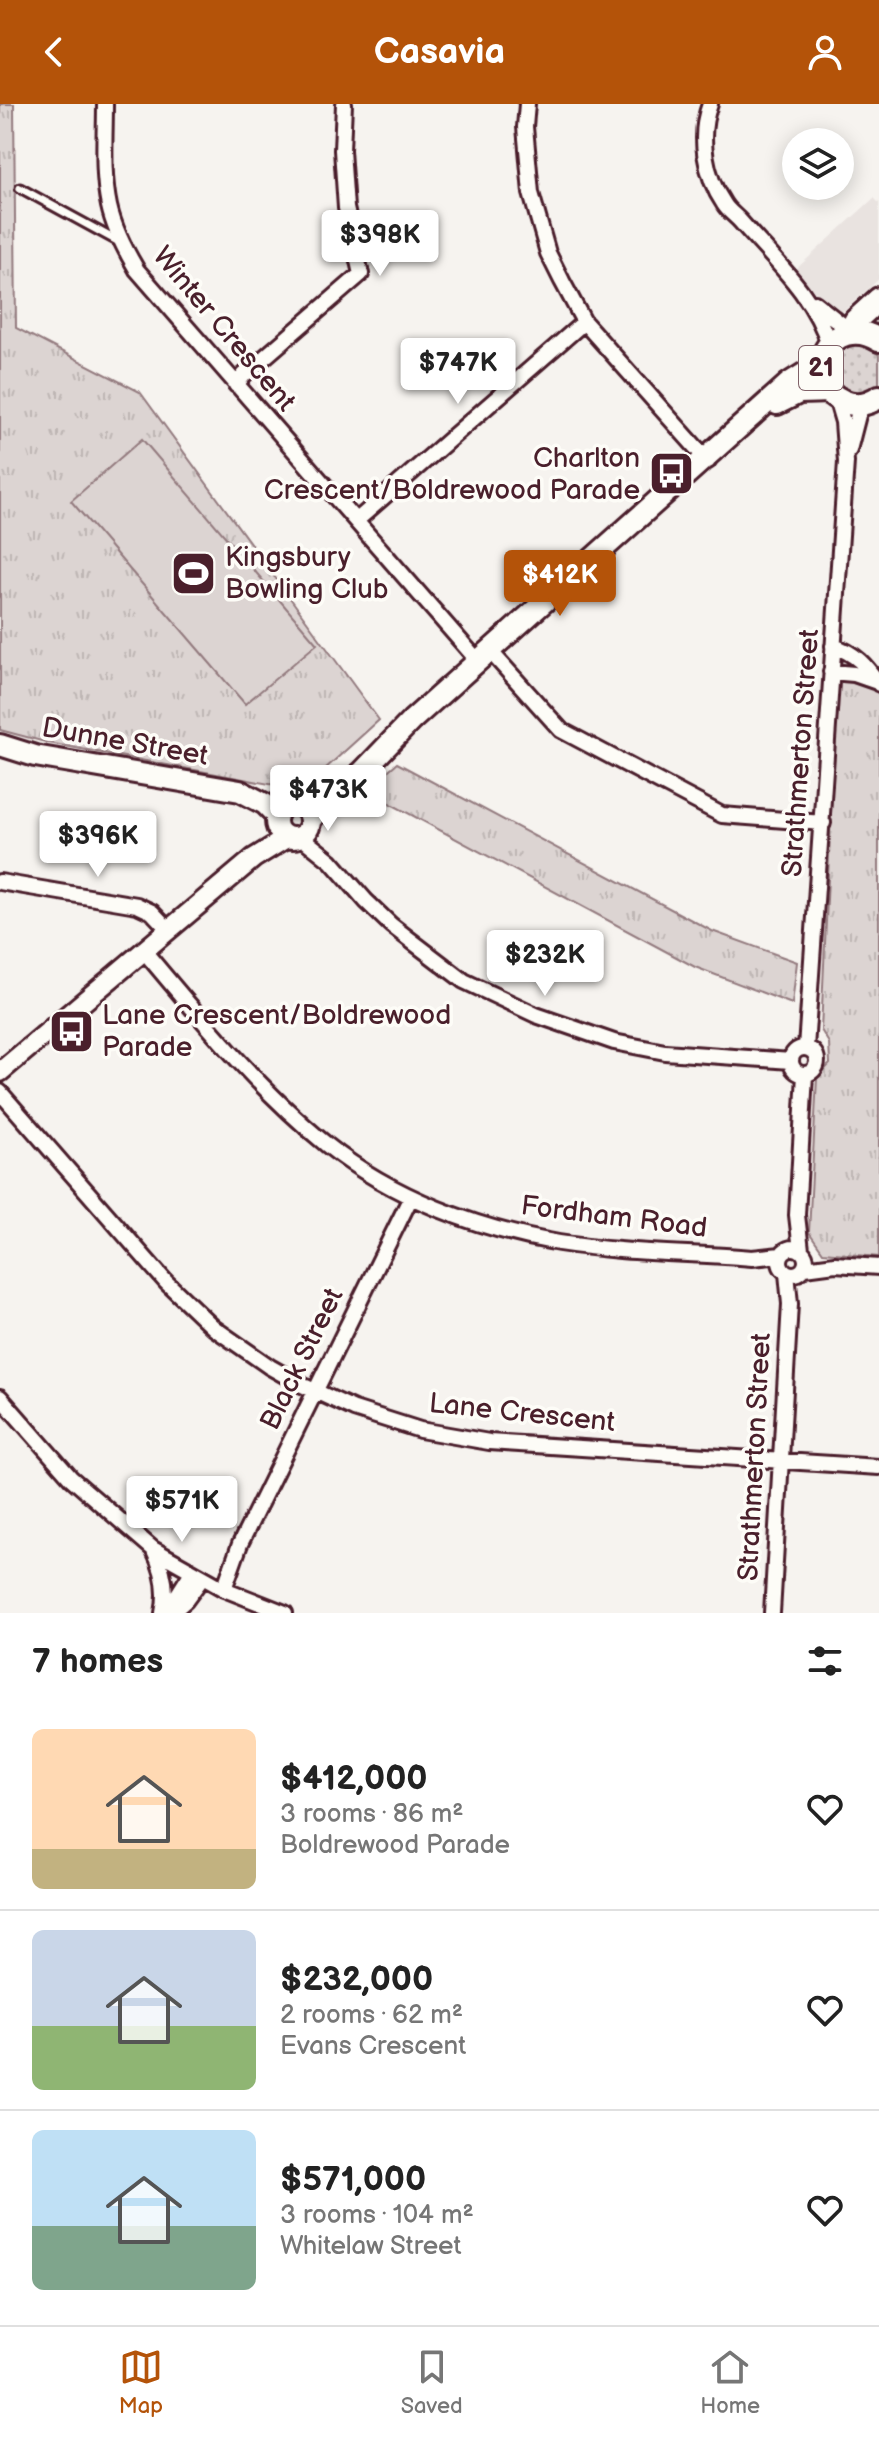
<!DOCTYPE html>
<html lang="en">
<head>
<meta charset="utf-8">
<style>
	body { margin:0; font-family:"Balsamiq Sans",sans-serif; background:#f2f2f2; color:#222; height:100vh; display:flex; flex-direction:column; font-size:30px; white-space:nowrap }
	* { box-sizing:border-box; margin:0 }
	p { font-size:26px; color:#767676 }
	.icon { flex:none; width:44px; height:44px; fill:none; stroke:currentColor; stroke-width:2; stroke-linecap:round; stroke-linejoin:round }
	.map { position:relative; height:1509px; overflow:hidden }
	.side { display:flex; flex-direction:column; background:#fff; flex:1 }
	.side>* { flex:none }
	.tools { position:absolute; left:782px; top:24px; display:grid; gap:16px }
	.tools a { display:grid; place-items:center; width:72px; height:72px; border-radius:50%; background:#fff; box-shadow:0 4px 20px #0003; font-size:40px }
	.price { position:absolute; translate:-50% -68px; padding:0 18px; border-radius:8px; background:#fff; color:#222; font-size:26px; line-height:52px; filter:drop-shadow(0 2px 4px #0008) }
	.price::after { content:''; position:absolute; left:50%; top:48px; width:24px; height:18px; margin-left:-12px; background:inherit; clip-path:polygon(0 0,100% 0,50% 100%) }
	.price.current { background:#b45309; color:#fff }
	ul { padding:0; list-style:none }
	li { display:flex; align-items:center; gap:24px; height:200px; padding:0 32px }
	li+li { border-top:2px solid #e0e0e0 }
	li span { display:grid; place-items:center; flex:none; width:224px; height:160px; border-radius:12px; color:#555 }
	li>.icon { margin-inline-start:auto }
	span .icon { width:96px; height:96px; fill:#fffc; stroke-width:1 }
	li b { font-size:34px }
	h2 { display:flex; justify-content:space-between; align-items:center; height:96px; padding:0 32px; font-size:34px }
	header { display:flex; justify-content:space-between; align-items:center; height:104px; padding:0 32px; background:#b45309; color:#fff; font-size:36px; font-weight:700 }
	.menu { display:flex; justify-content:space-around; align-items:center; height:112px; border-top:2px solid #e0e0e0; background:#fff; font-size:22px; color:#767676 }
	.menu a { display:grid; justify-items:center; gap:4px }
	.menu .current { color:#b45309 }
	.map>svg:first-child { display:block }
</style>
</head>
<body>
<header><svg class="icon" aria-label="back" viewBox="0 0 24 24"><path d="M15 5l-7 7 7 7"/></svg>Casavia<svg class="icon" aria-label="person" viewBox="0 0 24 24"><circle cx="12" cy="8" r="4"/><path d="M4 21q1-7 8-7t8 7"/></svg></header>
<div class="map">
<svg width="879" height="1509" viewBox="0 0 879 1509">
	<defs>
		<pattern id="grass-dots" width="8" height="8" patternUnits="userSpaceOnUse" patternTransform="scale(2)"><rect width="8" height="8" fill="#dcd4d2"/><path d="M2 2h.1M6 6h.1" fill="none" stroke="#beb6b4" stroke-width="1.8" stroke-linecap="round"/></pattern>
		<pattern id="park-tufts" width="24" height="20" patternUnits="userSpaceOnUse" patternTransform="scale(2)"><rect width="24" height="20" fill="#dcd4d2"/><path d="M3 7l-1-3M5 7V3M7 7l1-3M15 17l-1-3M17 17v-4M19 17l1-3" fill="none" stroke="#beb6b4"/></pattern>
	</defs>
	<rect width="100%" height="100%" fill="#f6f3ef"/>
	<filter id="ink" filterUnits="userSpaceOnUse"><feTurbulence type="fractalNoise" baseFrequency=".0125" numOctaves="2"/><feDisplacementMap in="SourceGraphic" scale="16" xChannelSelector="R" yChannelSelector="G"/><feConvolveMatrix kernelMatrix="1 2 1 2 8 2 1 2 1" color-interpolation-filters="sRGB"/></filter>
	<g filter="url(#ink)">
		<path fill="#e9e3e0" d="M 874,94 L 879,99 L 879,175 L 837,213 L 795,166 Z"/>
		<path fill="url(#grass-dots)" stroke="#937a7e" stroke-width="2" d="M 854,241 L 871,243 L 879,251 L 879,281 C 848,314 808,256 854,241 Z"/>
		<path fill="url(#park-tufts)" stroke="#937a7e" stroke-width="2" d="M 0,0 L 14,0 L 16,224 L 140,288 L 379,616 L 302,686 L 49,639 L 0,626 Z
			M 838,556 C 857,557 867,572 879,585 L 879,1153 L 823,1148 L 809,1128 L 817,974 L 830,960 L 829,939 L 821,926 Z
			M 397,659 L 712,827 L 797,858 L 792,900 L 695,863 L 365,686 Z"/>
		<path fill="#dcd4d2" stroke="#937a7e" stroke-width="2" d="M 142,335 L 317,540 L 245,600 L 71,397 Z"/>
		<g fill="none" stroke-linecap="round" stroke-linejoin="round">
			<defs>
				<path id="service" d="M 20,84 L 119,138"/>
				<path id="minor" d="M 105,0 C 105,33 102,69 109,102 C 114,125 125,146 137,166 L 478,557
					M 527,0 L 525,23 L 531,89 L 548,149 L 562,177 L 584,218 L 708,357
					M 710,0 C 698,32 705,72 724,100 C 728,107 735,111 741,118 C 773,155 815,192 829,241
					M 815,199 L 840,219 L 848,229
					M 236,281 L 244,271 L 361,170 L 346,104 L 342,46 L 344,0
					M 849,346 L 858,311 L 864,300
					M 356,417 L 584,218
					M 833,542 C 856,549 866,562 879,580
					M 490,547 L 561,626 L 722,711 L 823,719
					M 831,568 L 854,570 L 877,578
					M 301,733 L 331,757 L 366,797 L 391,821 L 409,835 L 464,877 L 536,911 L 614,938 L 665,948 L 791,957
					M 0,778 L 137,801 L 152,808 L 169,826
					M 144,847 C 201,915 258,985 327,1041 C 392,1093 477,1125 559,1139 C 622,1149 688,1149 752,1154 L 781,1151
					M 806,944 L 846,358 L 843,318 L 836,294
					M791 957a13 13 0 1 1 26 0a13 13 0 1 1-26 0Z
					M 0,988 L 166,1178 L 214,1224 L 270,1263 L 302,1281 L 354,1305 L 420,1326 L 489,1338 L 879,1363
					M780 1157a13 13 0 1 1 26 0a13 13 0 1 1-26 0Z
					M 801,1146 L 797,1111 L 805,970
					M 805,1164 L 835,1160 L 879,1163
					M 0,1293 L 71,1374 L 153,1445 L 224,1485 L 285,1509
					M 153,1445 C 164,1466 168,1486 163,1509
					M 224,1485 L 240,1440 L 411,1093
					M 166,1509 L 192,1468
					M 171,1509 L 185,1497 L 202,1474
					M 772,1509 L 790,1200 L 787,1169"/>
				<path id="tertiary" d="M 0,968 L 254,754 L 288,733"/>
				<path id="secondary" d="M 777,300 L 799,289 L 830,288
					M 0,641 L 35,652 L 240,687 L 265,700 L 277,712
					M276 717a17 17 0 1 1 34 0a17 17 0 1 1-34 0Z
					M 310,717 L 326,696 L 362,668 L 412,616 L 789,279 L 821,259"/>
				<path id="primary" d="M 849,229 L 856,216 L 879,195
					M 879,236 C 830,206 796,277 843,297 C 855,303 868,300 879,293"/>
			</defs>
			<use href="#service" stroke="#4a1f2b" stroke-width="13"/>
			<use href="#minor" stroke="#4a1f2b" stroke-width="20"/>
			<use href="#tertiary" stroke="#4a1f2b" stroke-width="24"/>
			<use href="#secondary" stroke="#4a1f2b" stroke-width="26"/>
			<use href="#primary" stroke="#4a1f2b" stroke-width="28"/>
			<use href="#service" stroke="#fdfcf7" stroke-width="7"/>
			<use href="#minor" stroke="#fdfcf7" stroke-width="14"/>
			<use href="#tertiary" stroke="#fdfcf7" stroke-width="18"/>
			<use href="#secondary" stroke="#fdfcf7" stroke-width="20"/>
			<use href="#primary" stroke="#fdfcf7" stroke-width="22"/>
		</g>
	</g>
	<defs>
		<symbol id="bus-square" viewBox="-11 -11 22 22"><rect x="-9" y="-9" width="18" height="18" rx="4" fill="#4a1f2b" stroke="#fdfcf7"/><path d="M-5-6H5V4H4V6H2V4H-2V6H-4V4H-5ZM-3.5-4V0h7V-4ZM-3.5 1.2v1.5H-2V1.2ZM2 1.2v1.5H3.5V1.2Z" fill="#fff"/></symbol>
		<symbol id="stadium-square" viewBox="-11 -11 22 22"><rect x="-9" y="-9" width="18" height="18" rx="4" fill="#4a1f2b" stroke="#fdfcf7"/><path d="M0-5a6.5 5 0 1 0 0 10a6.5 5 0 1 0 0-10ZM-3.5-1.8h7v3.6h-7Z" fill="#fff"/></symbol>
	</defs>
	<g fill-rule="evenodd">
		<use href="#bus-square" x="646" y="344" width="51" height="51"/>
		<use href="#stadium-square" x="168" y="444" width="51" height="51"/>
		<use href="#bus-square" x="46" y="902" width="51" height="51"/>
	</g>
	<g text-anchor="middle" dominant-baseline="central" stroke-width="7" stroke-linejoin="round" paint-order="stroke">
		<rect fill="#fdfcf7" stroke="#806168" stroke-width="2" x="799" y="242" width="44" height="44" rx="6"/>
		<g font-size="26" font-weight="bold" fill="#4a1f2b">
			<text x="821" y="264">21</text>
		</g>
		<g font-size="28" fill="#4a1f2b" stroke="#fdfcf7">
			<text transform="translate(224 225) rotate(50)">Winter Crescent</text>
			<text transform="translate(125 638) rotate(10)">Dunne Street</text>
			<text transform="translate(801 649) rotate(-86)">Strathmerton Street</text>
			<text transform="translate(614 1113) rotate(7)">Fordham Road</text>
			<text transform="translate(302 1255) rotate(-64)">Black Street</text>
			<text transform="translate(522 1309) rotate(6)">Lane Crescent</text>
			<text transform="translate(755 1353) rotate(-87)">Strathmerton Street</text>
		</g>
		<g font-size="28" fill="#4a1f2b" stroke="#fdfcf7" text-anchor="start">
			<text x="640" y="354" text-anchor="end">Charlton<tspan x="640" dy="32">Crescent/Boldrewood Parade</tspan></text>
			<text x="225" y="453">Kingsbury<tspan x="225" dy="32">Bowling Club</tspan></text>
			<text x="102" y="911">Lane Crescent/Boldrewood<tspan x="102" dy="32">Parade</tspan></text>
		</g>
	</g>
</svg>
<div class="tools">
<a><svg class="icon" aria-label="layers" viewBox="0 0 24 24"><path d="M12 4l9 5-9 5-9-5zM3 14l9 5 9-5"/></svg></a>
</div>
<b class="price" style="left:380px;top:174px">$398K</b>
<b class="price" style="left:458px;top:302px">$747K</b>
<b class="price current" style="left:560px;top:514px">$412K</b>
<b class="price" style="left:328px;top:729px">$473K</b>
<b class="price" style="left:98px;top:775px">$396K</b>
<b class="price" style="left:545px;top:894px">$232K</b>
<b class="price" style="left:182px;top:1440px">$571K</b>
</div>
<section class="side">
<h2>7 homes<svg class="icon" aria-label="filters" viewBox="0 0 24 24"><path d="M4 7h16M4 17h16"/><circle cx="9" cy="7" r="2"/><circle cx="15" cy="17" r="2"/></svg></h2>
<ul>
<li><span style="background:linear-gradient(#ffd9b3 75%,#c2b280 0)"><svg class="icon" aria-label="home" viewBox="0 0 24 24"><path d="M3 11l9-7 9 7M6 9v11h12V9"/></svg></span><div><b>$412,000</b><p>3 rooms · 86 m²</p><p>Boldrewood Parade</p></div><svg class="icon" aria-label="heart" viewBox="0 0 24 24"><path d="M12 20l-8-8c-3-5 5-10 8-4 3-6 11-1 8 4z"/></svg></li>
<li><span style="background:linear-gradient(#c9d6e8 60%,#8fb573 0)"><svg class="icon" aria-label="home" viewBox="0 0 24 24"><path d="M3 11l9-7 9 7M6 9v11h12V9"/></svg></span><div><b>$232,000</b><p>2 rooms · 62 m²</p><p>Evans Crescent</p></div><svg class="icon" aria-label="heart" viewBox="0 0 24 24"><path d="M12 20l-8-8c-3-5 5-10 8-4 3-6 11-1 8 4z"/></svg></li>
<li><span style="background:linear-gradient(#bfe0f5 60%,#7fa58c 0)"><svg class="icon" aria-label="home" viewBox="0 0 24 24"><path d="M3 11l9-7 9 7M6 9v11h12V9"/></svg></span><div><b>$571,000</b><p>3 rooms · 104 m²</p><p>Whitelaw Street</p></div><svg class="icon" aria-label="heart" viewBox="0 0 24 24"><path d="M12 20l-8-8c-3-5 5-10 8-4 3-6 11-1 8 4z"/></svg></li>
</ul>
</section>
<nav class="menu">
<a class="current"><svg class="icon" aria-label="map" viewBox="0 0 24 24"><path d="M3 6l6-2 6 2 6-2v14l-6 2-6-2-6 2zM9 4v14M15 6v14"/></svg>Map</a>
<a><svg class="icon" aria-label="saved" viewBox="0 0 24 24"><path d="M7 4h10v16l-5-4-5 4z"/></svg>Saved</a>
<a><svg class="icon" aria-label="home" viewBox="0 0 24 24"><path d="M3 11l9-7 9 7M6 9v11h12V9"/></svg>Home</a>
</nav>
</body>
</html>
